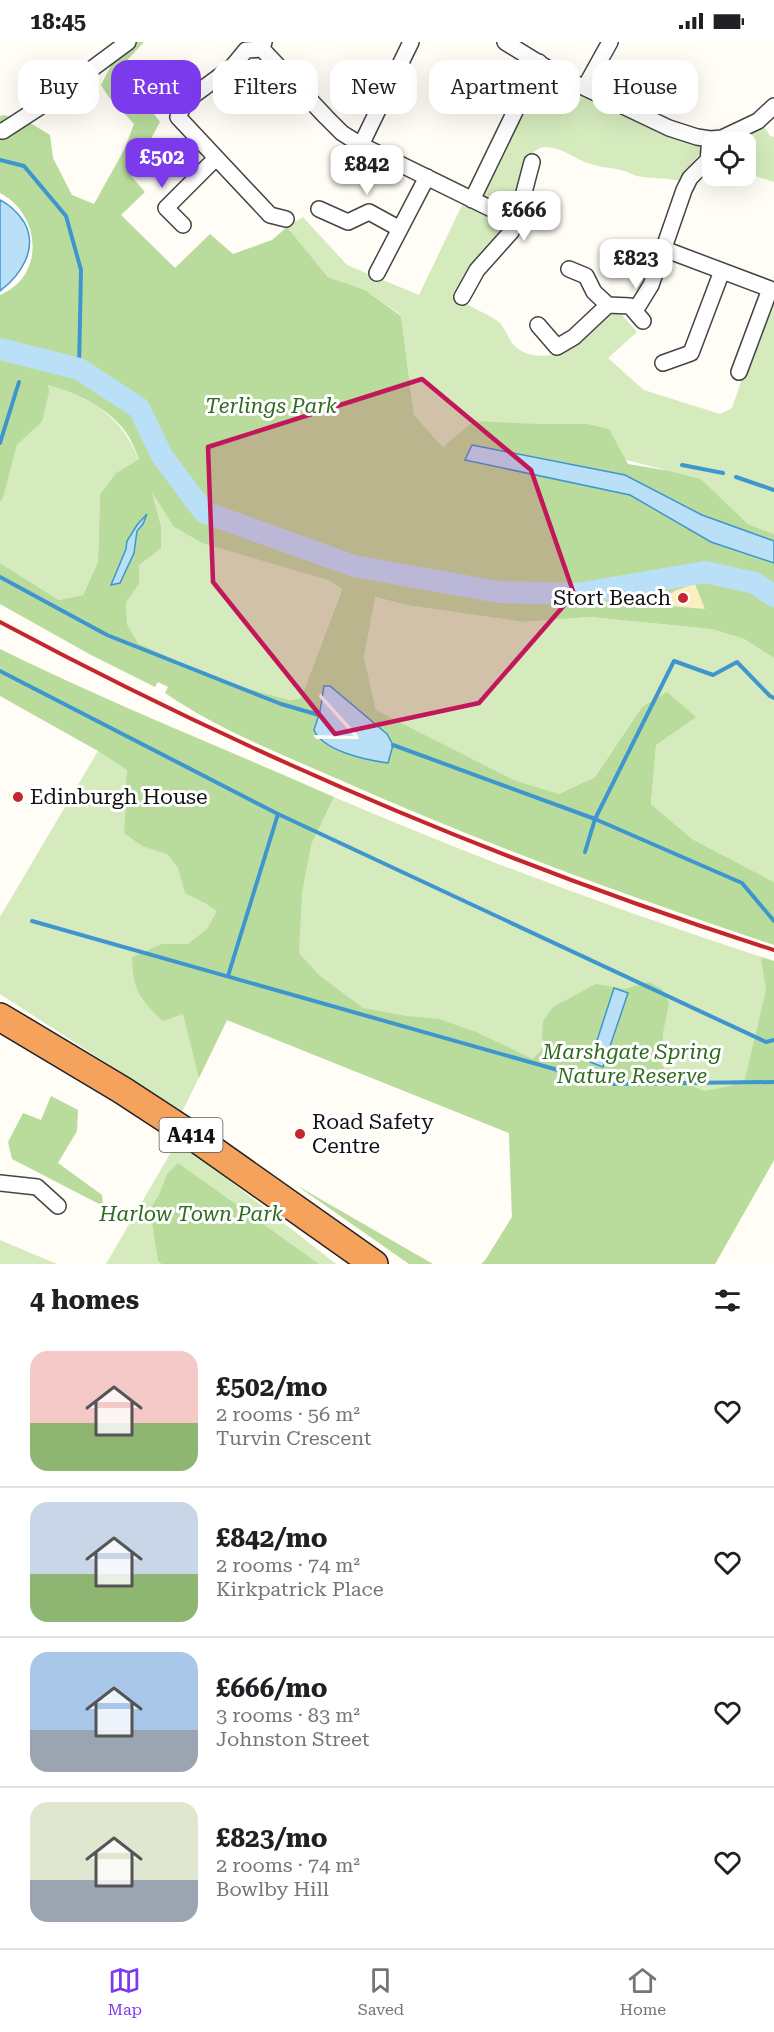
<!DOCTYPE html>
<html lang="en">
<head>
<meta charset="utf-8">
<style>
	body { margin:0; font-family:"Roboto Serif",serif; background:#f6f6f6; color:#202124; height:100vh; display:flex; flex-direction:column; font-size:22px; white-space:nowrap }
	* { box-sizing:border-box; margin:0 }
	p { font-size:20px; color:#757577 }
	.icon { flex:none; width:33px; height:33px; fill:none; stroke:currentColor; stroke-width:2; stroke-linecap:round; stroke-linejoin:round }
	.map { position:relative; height:1222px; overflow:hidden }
	.panel { display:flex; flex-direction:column; background:#fff; flex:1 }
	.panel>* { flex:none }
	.banner { position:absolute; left:18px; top:18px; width:738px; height:54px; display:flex; gap:12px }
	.buttons { position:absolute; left:702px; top:90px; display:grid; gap:12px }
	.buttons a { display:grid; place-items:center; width:54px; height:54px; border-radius:12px; background:#fff; box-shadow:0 6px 24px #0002; font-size:30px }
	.price { position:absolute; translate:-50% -51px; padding:0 14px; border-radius:12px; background:#fff; color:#222; font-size:20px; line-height:39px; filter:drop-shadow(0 2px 3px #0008) }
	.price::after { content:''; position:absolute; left:50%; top:36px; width:18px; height:14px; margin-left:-9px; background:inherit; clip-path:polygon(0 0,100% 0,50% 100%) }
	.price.active { background:#7c3aed; color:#fff }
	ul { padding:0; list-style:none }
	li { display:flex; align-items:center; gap:18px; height:150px; padding:0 30px }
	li+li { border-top:2px solid #e0e0e0 }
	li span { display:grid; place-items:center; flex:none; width:168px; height:120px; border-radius:18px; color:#555 }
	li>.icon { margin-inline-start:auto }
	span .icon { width:72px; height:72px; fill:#fffc; stroke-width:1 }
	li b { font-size:26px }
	h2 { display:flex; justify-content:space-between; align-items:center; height:72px; padding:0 30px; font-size:26px }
	.chip { padding:0 21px; border-radius:18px; background:#fff; box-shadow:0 6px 24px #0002; font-size:21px; line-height:54px }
	.chip.active { background:#7c3aed; color:#fff }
	.status { display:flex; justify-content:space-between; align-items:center; height:42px; padding:0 30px; background:#fff; direction:ltr }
	.status svg { height:16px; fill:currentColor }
	.dock { display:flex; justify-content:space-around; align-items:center; height:84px; border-top:2px solid #e0e0e0; background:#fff; font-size:16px; color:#757577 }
	.dock a { display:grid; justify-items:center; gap:3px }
	.dock .active { color:#7c3aed }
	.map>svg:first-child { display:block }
</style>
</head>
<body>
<div class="status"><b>18:45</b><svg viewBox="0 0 49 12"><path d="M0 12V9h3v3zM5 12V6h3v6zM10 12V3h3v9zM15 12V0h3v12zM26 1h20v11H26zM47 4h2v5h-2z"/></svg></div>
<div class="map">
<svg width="774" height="1222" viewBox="0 0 774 1222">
	<rect width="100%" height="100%" fill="#fffdf5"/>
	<path fill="#d5ebbd" d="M 537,31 C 559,44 582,53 605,63 C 635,76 664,97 696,101 L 702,108 L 679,139 C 665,135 651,137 637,134 C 633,133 629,130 624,129 C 612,125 600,126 588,121 C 573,116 562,105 545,105 C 536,105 528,115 524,122 C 516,136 522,161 509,169 L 503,168 L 504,164 L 478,151 Z
		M 774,70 L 774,75 L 763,83 L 770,94 L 774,95 L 774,140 L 746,131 L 746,100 L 723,100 Z
		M 463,161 L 499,178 L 503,183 L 503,190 C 475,211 473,229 463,260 C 473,266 492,274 500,281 C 505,287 508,295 512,301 C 522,314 541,316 556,312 L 607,270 L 622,273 L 637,290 L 608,316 L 644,348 L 720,372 L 732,366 L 774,243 L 774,492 L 748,482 L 701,437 L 474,379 L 444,406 L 414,373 L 401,273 L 365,248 L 328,235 L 287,185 L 303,175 L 347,223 L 419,253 Z
		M 48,342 C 95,360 117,369 139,417 L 116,431 L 100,452 L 98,520 L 83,553 L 59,558 L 0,521 L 0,460 L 3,455 L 17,403 L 42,380 Z
		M 151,447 L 173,484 L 328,538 L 342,546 L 301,656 L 290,658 L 224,640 L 138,601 L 127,582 L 126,559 L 139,542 L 139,523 L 161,484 Z
		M 374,555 L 406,563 L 523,580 L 590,575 L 711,587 L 744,597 L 774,616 L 774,840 L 692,797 L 651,762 L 656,703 L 642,665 L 595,735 L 559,752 L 514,738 L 376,668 L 364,615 Z
		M 98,709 L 311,803 L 334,755 C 478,817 625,871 774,919 L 774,1118 L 715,1222 L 483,1222 L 512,1175 L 509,1091 L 227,978 L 182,1070 L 0,952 L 0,875 Z
		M 178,1098 L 336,1222 L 106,1222 Z
		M 0,1198 L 57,1222 L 0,1222 Z"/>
	<path fill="#b9dc9c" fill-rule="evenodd" d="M 123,0 L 144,0 L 120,26 L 160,80 L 131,134 L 145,150 L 121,173 L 175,226 L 210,192 L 233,212 L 272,198 L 287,185 L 328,235 L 365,248 L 401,274 L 414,373 L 443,405 L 474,379 L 538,382 L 587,382 L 609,387 L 628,422 L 670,429 L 701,437 L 748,482 L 774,492 L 774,616 L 744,597 L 711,587 L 590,575 L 523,580 L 406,563 L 375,555 L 364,615 L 376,668 L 514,738 L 559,752 L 595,735 L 642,665 L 667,650 L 696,675 L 656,703 L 651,762 L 692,797 L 774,840 L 774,903 C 627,854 482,801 340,738 C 281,712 219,688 165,651 L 168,645 L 158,640 L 155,645 L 91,613 L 0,562 L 0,521 L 59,558 L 83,553 L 98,520 L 100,452 L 116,431 L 139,417 C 136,410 133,402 129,395 C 112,367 79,352 48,343 L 49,350 L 42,380 L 17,403 L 3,456 L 0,460 L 0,253 C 46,234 41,172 0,151 L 0,74 L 4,73 L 32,82 L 50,93 L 53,116 L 72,153 L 94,162 L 124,108 L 134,82 L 108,54 L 101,43 ZM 152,450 L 173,484 L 202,501 L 328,538 L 342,547 L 301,656 L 290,658 L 224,640 L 138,601 L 127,582 L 126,560 L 139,542 L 139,523 L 161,506 L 161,484 Z
		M 0,607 C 109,661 222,705 334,755 L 311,803 L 302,851 L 299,911 L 320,934 L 363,966 L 406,974 L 439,977 L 476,990 L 533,1017 L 544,1005 L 542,993 L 543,979 L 553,965 L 596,942 L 624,947 L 649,940 L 662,947 L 669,961 L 663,991 L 661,1022 L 671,1036 L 705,1049 L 730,1044 L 745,1037 L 766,948 L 761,915 L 774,919 L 774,1118 L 715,1222 L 481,1222 L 486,1217 L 512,1175 L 509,1091 L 227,978 L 199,1036 L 183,972 L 163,979 C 139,957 133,948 132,915 L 162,902 L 188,902 L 207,887 L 217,869 L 205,861 L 185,851 L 178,826 L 167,812 L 142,804 L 124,791 C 126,770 125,749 127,728 L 98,709 L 0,654 Z
		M 51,1054 L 78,1068 L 77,1089 L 58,1121 L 102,1153 L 103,1164 L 12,1117 L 8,1100 L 23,1071 L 41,1078 Z
		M 178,1121 L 319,1222 L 162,1222 L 158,1219 L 150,1167 L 159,1153 L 167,1132 Z
		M 296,1143 L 433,1222 L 409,1222 Z"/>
	<path fill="#fbeec1" d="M 695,542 L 705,567 L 658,563 L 674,549 Z"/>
	<path fill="#b9e0f7" stroke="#3f96cf" stroke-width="1.5" d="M 0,158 C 10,163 18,171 24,180 C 39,206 21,233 0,249 Z
		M 472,403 L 625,433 L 702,473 L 774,499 L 774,521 L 711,500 L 630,453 L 465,418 Z
		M 147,472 L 143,482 L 137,489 L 134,511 L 120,541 L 111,543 L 126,507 L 127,499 L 137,483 Z
		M 324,644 L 330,644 L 387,692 L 393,703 L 388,721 C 366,718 323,709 314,688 L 320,669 Z
		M 614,946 L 628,951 L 603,1025 L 590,1020 Z"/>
	<path fill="#fffdf5" d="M 320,651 L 357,692 L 359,697 L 316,697 L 314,694 L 313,693 L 354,694 L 319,655 Z"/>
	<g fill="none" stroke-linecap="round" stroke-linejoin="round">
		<path stroke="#3f96cf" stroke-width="4" d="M 0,118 L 24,124 L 66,174 L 81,228 L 79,327
			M 0,401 L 19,340
			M 682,423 L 723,431
			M 736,435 L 774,448
			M 0,535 L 107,593 L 281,662 L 319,673
			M 0,629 L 278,772 L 766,1000 L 774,998
			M 393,703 L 595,777 L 742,841 L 774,879
			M 585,810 L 595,777 L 674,619 L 713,633 L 737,620 L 770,654 L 774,656
			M 32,879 L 607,1042 L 774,1040
			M 228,934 L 278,772"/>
		<path stroke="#b9e0f7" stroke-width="22" d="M 0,307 L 79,327 L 139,366 L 162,414 L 204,470 L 354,524 L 498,550 L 577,552 L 705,530 L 755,541 L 774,554"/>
		<defs>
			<path id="street" d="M 264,0 L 262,7 L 326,75 L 342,91 L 361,103 L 516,179
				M 505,0 L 560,34 L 669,86 L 697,95 L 710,97 L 722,96 L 758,79 L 774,64
				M 262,7 L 246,8 L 232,25 L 186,59 L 178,75 L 270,173 L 286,177
				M 585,45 L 610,0
				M 0,89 L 3,89 L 43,63 L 128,0
				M 361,103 L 411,0
				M 472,158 L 539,20
				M 319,167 L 348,180 L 369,170 L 400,187
				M 183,183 L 166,166 L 216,116
				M 664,207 L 770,247 L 739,330
				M 377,231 L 427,135
				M 462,255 L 477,228 L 511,190 L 517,177 L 532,120
				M 608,263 L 630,264 L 643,279
				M 635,269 L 651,243 L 684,148 L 690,136 L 708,118 L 710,97
				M 538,283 L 557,305 L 574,295 L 608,263 L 594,250 L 586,234 L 569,227
				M 663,321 L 691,311 L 722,229
				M 0,1141 L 37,1145 L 58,1164"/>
			<path id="highway" d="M 0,975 L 122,1048 L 197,1097 L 374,1222"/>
		</defs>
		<use href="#street" stroke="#444" stroke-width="18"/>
		<use href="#highway" stroke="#222" stroke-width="30"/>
		<use href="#street" stroke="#fff" stroke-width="15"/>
		<use href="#highway" stroke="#f5a25d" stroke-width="27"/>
		<path stroke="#c4262e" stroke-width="4" d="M 0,580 C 247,712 507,823 774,908"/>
	</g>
	<path fill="#c2185b" fill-opacity="0.2" stroke="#c2185b" stroke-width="4.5" stroke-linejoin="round" d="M 422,337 L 531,428 L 574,552 L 479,661 L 335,692 L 213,540 L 208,405 Z"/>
	<g fill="#c4262e" stroke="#fff" stroke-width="2">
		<circle cx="683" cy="556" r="6"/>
		<circle cx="18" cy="755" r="6"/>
		<circle cx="300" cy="1092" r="6"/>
	</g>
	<g text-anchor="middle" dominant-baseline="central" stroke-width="6" stroke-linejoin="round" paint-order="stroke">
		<rect fill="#fff" stroke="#585858" stroke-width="1.5" x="159.5" y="1076" width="63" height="34" rx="4.5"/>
		<g font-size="20" font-weight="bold" fill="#111">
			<text x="191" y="1093">A414</text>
		</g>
		<g font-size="21" font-style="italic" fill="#2f6b1f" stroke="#fff">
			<text x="271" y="364">Terlings Park</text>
			<text x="632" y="1010">Marshgate Spring<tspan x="632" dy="24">Nature Reserve</tspan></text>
			<text x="191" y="1172">Harlow Town Park</text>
		</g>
		<g font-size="21" fill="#111" stroke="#fff" text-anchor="start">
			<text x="671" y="556" text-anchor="end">Stort Beach</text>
			<text x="30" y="755">Edinburgh House</text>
			<text x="312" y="1080">Road Safety<tspan x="312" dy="24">Centre</tspan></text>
		</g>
	</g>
</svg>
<div class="buttons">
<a><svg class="icon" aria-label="locate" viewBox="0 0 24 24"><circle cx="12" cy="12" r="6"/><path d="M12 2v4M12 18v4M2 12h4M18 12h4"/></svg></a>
</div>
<b class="price active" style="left:162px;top:147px">£502</b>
<b class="price" style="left:367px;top:154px">£842</b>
<b class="price" style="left:524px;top:200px">£666</b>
<b class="price" style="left:636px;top:248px">£823</b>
<div class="banner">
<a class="chip">Buy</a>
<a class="chip active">Rent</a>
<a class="chip">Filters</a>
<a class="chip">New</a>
<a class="chip">Apartment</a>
<a class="chip">House</a>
</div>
</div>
<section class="panel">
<h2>4 homes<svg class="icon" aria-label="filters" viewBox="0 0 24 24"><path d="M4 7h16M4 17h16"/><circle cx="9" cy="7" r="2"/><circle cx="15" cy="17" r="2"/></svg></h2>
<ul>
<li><span style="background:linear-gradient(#f6c9c9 60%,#8fb573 0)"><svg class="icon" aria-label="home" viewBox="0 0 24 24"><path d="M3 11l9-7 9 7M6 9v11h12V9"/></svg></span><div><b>£502/mo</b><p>2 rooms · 56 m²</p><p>Turvin Crescent</p></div><svg class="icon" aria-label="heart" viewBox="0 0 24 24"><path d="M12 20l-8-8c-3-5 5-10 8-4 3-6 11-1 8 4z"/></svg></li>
<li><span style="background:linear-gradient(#c9d6e8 60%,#8fb573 0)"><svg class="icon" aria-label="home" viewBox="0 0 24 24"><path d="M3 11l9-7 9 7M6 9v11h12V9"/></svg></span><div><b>£842/mo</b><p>2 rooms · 74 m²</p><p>Kirkpatrick Place</p></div><svg class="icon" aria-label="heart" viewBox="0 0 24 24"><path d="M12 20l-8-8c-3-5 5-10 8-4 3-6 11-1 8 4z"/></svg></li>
<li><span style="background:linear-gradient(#a9c7e8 65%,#9aa5b1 0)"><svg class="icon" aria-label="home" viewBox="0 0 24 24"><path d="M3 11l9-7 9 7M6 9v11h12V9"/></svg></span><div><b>£666/mo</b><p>3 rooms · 83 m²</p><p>Johnston Street</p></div><svg class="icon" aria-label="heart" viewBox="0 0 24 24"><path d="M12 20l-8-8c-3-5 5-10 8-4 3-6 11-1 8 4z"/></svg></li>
<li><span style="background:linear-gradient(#dfe7d0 65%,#9aa5b1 0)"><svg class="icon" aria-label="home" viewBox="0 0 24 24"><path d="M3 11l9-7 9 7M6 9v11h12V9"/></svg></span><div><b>£823/mo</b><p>2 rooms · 74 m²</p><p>Bowlby Hill</p></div><svg class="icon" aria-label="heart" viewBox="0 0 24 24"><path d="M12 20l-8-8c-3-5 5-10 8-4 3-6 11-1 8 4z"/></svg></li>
</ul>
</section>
<nav class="dock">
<a class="active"><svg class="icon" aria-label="map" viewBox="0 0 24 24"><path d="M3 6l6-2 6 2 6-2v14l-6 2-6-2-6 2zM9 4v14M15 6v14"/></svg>Map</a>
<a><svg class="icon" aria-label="saved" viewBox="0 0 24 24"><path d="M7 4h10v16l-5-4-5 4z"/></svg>Saved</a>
<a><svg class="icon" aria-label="home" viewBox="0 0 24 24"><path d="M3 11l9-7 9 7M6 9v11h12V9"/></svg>Home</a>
</nav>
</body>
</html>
